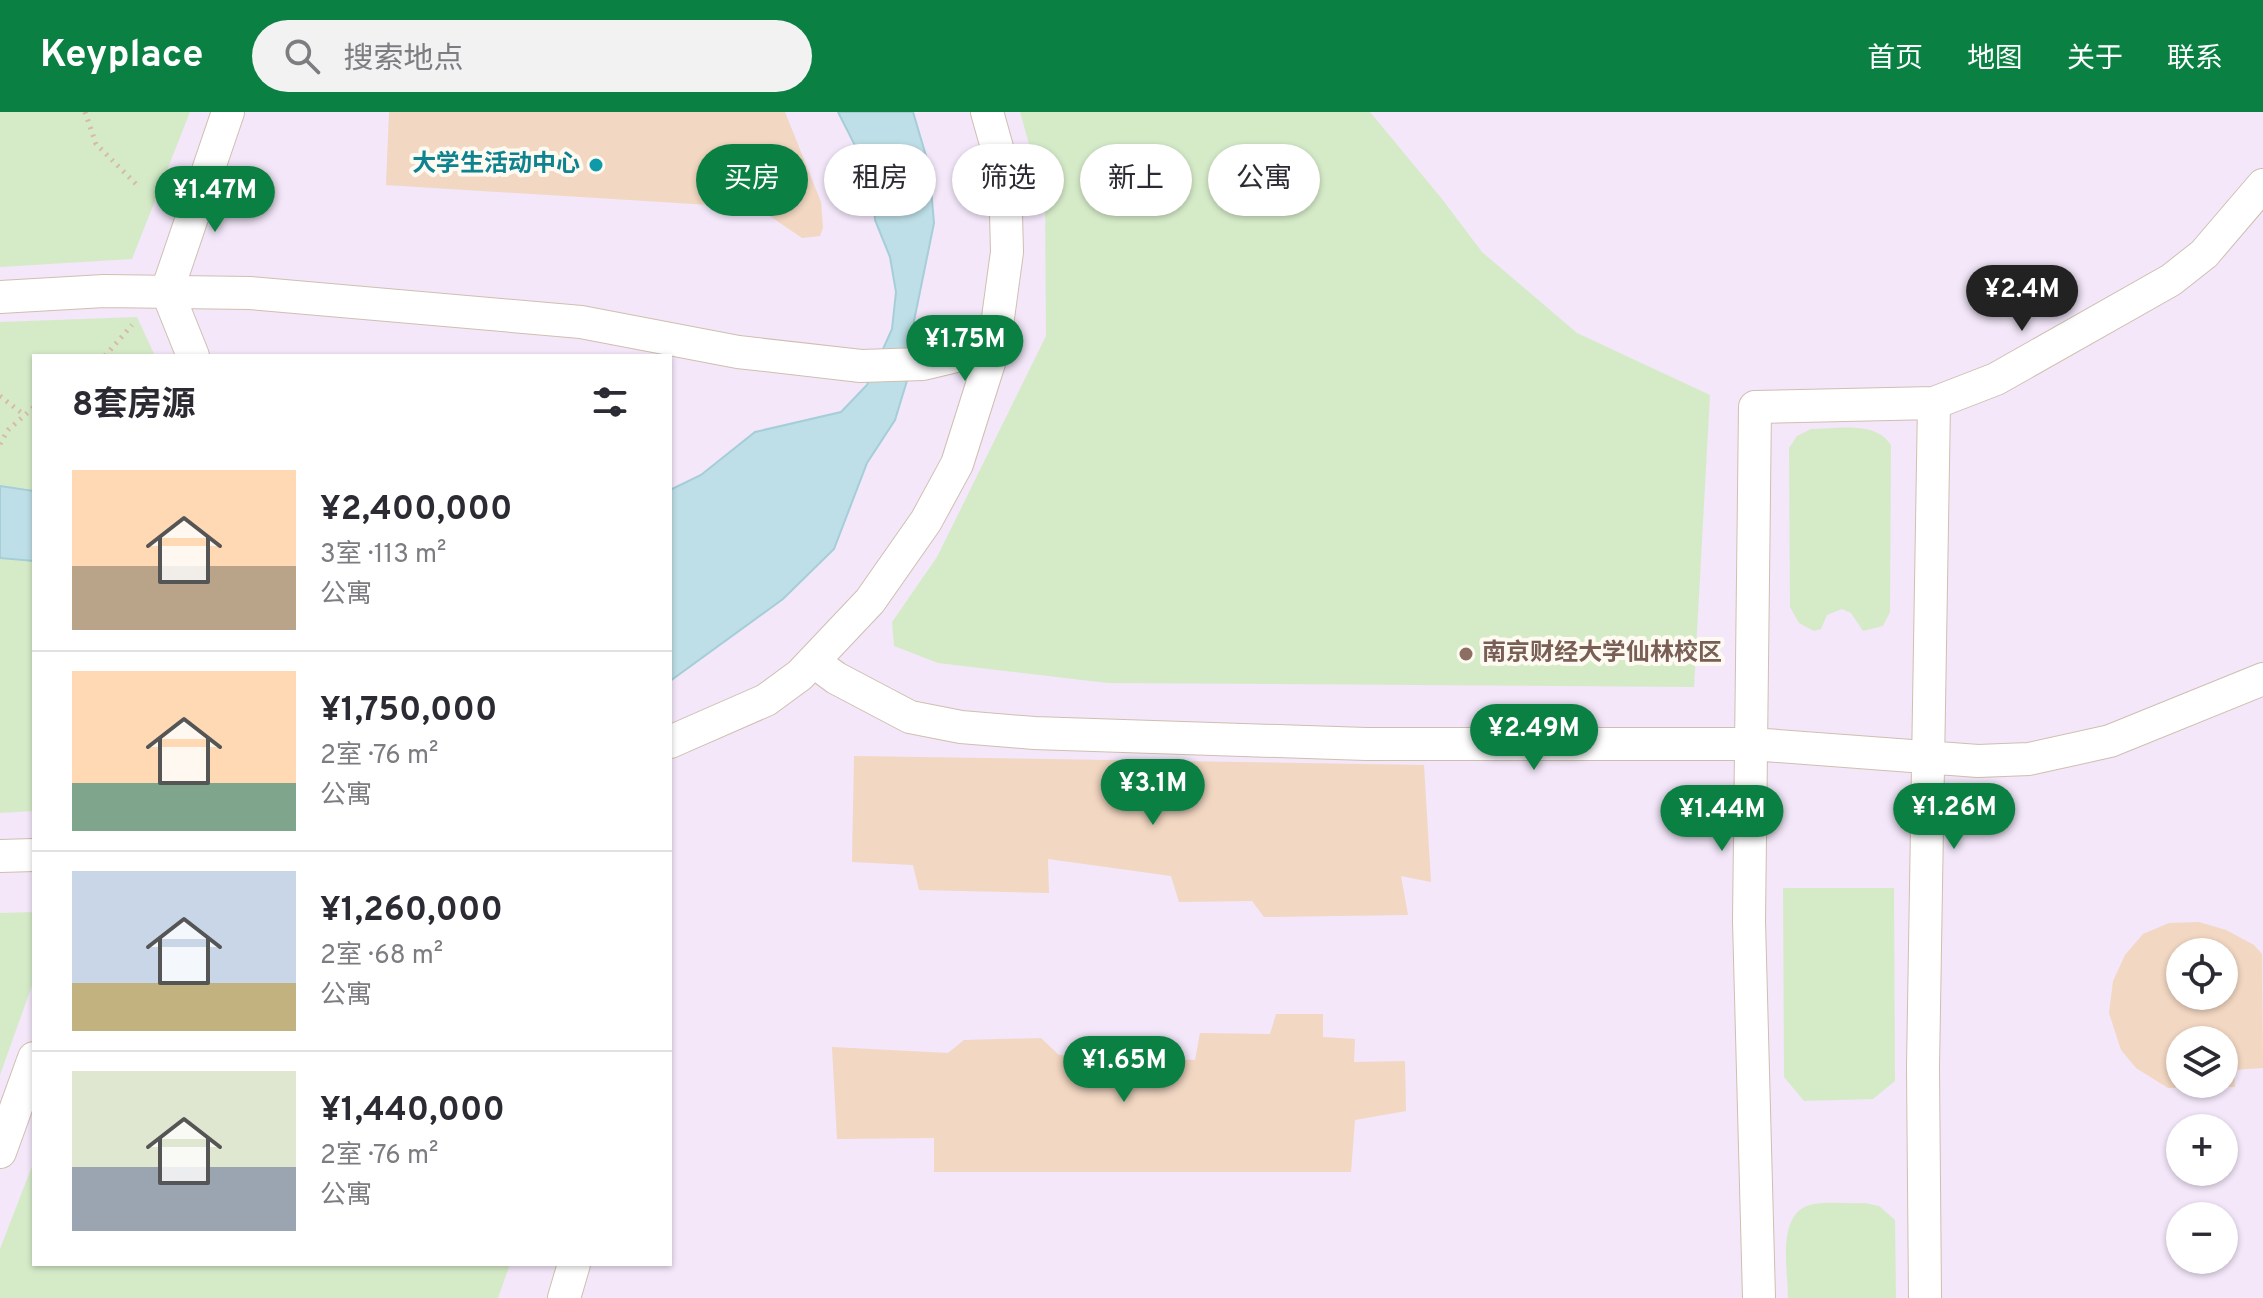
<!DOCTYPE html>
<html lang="zh">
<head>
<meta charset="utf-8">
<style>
	body { margin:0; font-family:Overpass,"Noto Sans SC",sans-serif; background:#f2f2f3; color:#2b2b33; height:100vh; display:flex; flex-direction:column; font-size:30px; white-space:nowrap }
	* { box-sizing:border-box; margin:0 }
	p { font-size:26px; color:#7c7c81 }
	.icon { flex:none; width:44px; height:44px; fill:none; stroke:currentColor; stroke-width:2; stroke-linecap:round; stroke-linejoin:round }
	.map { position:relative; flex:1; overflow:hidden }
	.drawer { position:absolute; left:32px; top:242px; width:640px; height:912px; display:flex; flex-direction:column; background:#fff; border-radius:0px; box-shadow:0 2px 6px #0004 }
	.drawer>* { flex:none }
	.guide { position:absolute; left:696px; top:32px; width:760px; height:72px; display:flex; gap:16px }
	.buttons { position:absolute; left:2166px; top:826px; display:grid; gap:16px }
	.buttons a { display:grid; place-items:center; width:72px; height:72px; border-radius:50%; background:#fff; box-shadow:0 2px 6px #0004; font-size:40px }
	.price { position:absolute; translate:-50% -68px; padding:0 18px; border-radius:28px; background:#0b8043; color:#fff; font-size:26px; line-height:52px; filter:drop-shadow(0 2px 4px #0008) }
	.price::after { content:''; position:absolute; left:50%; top:48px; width:24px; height:18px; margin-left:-12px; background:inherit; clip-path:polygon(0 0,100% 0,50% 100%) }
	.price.current { background:#222; color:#fff }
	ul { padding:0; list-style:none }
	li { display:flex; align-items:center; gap:24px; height:200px; padding:0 40px }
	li+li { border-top:2px solid #e1e1e2 }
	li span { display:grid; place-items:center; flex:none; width:224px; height:160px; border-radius:0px; color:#555 }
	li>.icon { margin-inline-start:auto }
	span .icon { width:96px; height:96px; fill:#fffc; stroke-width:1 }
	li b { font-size:34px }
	h2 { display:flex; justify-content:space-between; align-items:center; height:96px; padding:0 40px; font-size:34px }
	.tag { padding:0 28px; border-radius:36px; background:#fff; box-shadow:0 2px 6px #0004; font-size:28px; line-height:72px }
	.tag.current { background:#0b8043; color:#fff }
	header { display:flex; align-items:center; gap:48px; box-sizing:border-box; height:112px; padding:0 40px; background:#0b8043; color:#fff }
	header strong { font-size:38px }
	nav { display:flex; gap:44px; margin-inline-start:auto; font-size:28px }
	.search { width:560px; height:72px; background:#f2f2f3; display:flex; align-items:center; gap:20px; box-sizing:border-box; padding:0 28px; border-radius:44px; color:#7c7c81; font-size:30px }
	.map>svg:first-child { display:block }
</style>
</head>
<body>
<header>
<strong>Keyplace</strong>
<div class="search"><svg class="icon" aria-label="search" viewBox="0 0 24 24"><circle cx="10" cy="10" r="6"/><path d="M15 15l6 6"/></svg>搜索地点</div>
<nav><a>首页</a><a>地图</a><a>关于</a><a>联系</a></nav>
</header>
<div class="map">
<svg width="2263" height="1186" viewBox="0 0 2263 1186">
	<rect width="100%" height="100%" fill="#fcf6eb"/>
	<path fill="#f3e7f9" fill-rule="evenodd" d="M 0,0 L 2263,0 L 2263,1186 L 0,1186 ZM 34,244 L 670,244 L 670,1152 L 34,1152 ZM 2180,840 L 2224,840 L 2224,884 L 2180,884 ZM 2180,928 L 2224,928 L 2224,972 L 2180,972 ZM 2180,1016 L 2224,1016 L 2224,1060 L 2180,1060 ZM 2180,1104 L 2224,1104 L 2224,1148 L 2180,1148 Z"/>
	<path fill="#d5ebc8" d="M 0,0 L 190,0 L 132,147 L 0,155 Z
		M 1020,0 L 1370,0 L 1442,87 L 1482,140 L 1577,221 L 1710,283 L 1694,575 L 1108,571 L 938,551 L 894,534 L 892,510 L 937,445 L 1046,224 L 1045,89 Z
		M 137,205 L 155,244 L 34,244 L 34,699 L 0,701 L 0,210 Z
		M 1811,317 C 1836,317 1876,308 1891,333 L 1890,500 L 1883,514 L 1863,519 L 1851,501 L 1842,497 L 1827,503 L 1821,517 L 1814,519 L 1799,511 L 1790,495 L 1789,336 L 1797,324 Z
		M 1783,776 L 1894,776 L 1895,969 L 1873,987 L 1804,989 L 1784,965 Z
		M 34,800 L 34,868 L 0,963 L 0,801 Z
		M 34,1049 L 34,1152 L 510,1152 L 498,1186 L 0,1186 L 0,1137 Z
		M 1865,1091 L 1879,1094 L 1895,1108 L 1896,1186 L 1788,1186 C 1788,1158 1775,1098 1814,1092 C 1830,1089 1849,1092 1865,1091 Z"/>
	<path fill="#bedfe7" stroke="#a5ced8" stroke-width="2" d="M 838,0 L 913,0 L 929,54 L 934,111 L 914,209 L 909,262 L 895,308 L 867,351 L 834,437 L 783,487 L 670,569 L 670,378 L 701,363 L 755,320 L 841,300 L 867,273 L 892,217 L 896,180 L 890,145 L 875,108 L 873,69 Z
		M 0,374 L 34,379 L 34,449 L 0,446 Z"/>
	<path fill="#f2d7c2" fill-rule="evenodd" d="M 389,0 L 785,0 L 821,90 L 823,116 L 820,124 L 802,126 L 758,96 L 386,73 Z
		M 854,644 L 1424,653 L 1431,770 L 1401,764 L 1408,803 L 1264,805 L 1252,789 L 1179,790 L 1171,764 L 1048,747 L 1049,781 L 919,778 L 913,753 L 852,750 Z
		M 2199,810 L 2226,818 L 2254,833 L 2262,842 L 2263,956 L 2234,958 L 2235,975 L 2168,976 L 2136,956 L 2121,938 L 2109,901 L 2113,869 L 2125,843 L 2143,822 L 2169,811 ZM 2180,840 L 2224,840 L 2224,884 L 2180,884 ZM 2180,928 L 2224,928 L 2224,972 L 2180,972 Z
		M 1276,902 L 1323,902 L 1323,925 L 1355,927 L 1354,950 L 1405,949 L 1406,999 L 1355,1008 L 1351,1060 L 934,1060 L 934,1026 L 837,1027 L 832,935 L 948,941 L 964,928 L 1041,926 L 1059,943 L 1195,948 L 1200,921 L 1270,922 Z"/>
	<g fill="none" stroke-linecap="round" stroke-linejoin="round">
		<defs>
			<path id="street" d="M 0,185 L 104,179 L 250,181 L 581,210 L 738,240 L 861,254 L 923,252 L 994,235
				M 193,244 L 167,179 L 228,0
				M 813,549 L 836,566 L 910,605 L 961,615 L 1034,621 L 1366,632 L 1752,632 L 1978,649 L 2029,647 L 2110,629 L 2263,567
				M 670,630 L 766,588 L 800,563 L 870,489 L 926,409 L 957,352 L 994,235 L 1007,140 L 1005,64 L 987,0
				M 0,744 L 34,743
				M 0,1040 L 34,946
				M 564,1186 L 574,1152
				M 1759,1186 L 1749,809 L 1755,295 L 1934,291 L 1996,267 L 2171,168 L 2204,142 L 2263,73
				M 1925,1186 L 1923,956 L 1934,291"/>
		</defs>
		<use href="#street" stroke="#cfbfaf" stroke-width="34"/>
		<path stroke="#d7baa5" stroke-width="5" stroke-dasharray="2 6" stroke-linecap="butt" d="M 85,0 L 96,32 L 138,74
			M 105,244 L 132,213
			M 0,284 L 23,302
			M 0,332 L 8,318 L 34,295"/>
		<use href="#street" stroke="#fff" stroke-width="32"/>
	</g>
	<circle fill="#0f9aa8" stroke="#fffaf1" stroke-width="3" cx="596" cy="53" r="8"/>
	<circle fill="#8d6e63" stroke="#fffaf1" stroke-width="3" cx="1466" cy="542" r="8"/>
	<g text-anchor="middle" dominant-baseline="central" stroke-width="8" stroke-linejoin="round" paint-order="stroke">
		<g font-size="24" font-weight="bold" fill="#0d838f" stroke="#fffaf1" text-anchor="end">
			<text x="580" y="53">大学生活动中心</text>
		</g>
		<g font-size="24" font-weight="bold" fill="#785e54" stroke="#fffaf1" text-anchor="start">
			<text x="1482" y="542">南京财经大学仙林校区</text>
		</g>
	</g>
</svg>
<div class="buttons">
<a><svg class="icon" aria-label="locate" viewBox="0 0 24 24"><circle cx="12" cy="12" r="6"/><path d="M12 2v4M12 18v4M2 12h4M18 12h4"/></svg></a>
<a><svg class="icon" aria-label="layers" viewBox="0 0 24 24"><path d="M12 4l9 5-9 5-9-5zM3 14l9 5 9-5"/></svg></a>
<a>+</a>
<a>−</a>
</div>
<b class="price" style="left:215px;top:122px">¥1.47M</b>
<b class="price current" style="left:2022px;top:221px">¥2.4M</b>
<b class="price" style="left:965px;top:271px">¥1.75M</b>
<b class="price" style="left:1534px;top:660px">¥2.49M</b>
<b class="price" style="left:1153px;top:715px">¥3.1M</b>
<b class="price" style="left:1954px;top:739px">¥1.26M</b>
<b class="price" style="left:1722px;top:741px">¥1.44M</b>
<b class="price" style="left:1124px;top:992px">¥1.65M</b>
<div class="guide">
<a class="tag current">买房</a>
<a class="tag">租房</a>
<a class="tag">筛选</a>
<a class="tag">新上</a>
<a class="tag">公寓</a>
</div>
<section class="drawer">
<h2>8套房源<svg class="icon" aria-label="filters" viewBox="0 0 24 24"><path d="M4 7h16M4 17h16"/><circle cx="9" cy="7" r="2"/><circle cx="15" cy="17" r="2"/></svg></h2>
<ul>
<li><span style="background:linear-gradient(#ffd9b3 60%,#b9a48a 0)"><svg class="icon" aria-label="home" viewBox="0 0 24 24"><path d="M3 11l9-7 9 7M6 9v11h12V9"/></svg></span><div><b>¥2,400,000</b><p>3室 · 113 m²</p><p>公寓</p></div></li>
<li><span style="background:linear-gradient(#ffd9b3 70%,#7fa58c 0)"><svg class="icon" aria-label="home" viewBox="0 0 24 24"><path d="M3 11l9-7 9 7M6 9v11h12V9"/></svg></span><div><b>¥1,750,000</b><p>2室 · 76 m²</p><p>公寓</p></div></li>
<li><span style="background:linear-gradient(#c9d6e8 70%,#c2b280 0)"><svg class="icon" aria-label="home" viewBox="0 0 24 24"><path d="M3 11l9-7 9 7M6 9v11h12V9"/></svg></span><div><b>¥1,260,000</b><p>2室 · 68 m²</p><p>公寓</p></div></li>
<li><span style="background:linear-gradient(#dfe7d0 60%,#9aa5b1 0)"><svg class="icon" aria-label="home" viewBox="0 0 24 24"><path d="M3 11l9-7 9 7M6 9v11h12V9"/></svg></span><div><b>¥1,440,000</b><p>2室 · 76 m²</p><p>公寓</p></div></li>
</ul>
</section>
</div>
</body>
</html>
